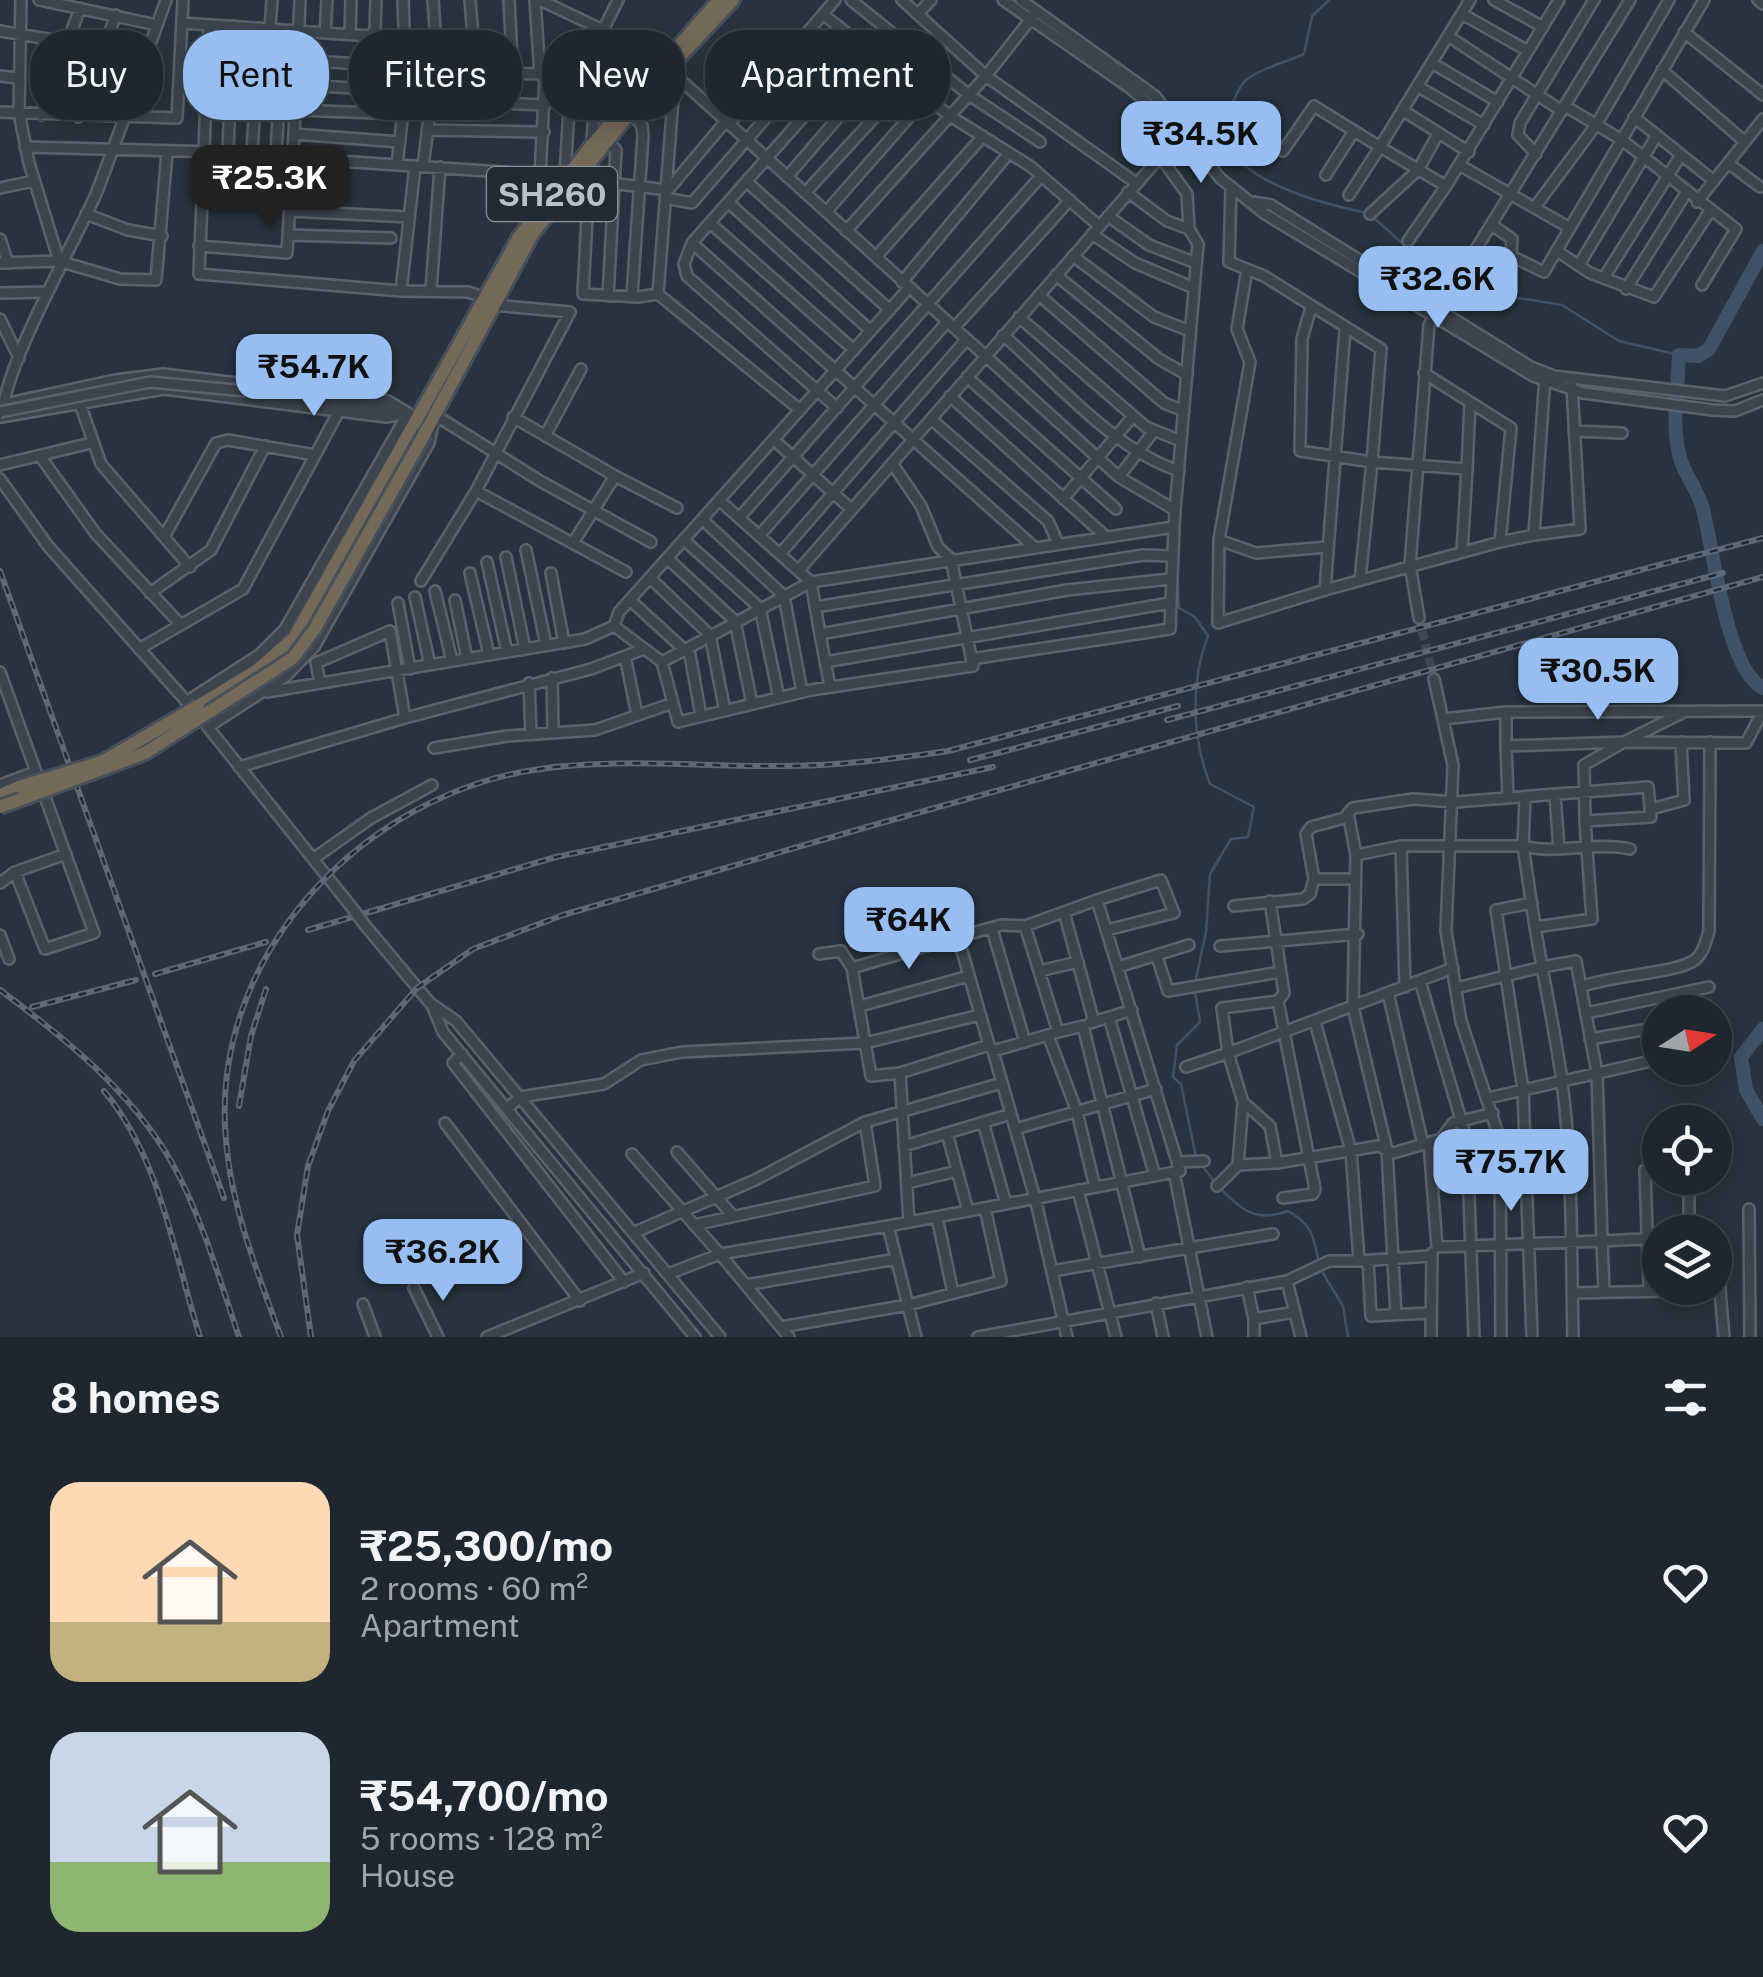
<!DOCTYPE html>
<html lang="en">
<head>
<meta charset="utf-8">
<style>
	body { margin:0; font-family:"Public Sans",sans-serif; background:#262e37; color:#f1f3f6; height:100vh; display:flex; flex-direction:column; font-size:38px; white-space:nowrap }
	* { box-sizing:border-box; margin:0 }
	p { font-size:32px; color:#a1a5aa }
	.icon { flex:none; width:55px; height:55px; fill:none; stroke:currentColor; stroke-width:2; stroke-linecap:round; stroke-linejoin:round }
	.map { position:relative; height:1337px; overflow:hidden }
	.panel { display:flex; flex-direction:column; background:#1e262f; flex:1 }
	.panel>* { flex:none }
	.hud { position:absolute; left:30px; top:30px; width:1000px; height:90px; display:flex; gap:20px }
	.needle { width:65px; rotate:78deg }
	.buttons { position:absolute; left:1642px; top:995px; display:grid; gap:20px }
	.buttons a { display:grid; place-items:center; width:90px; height:90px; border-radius:50%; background:#1e262f; box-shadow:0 5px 25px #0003,0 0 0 2px #3c434b; font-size:50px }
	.price { position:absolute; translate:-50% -85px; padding:0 22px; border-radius:20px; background:#98bdf0; color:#111; font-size:32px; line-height:65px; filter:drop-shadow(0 2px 5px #0008) }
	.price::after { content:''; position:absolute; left:50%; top:60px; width:30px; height:22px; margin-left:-15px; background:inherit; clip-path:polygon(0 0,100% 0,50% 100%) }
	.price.active { background:#222; color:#fff }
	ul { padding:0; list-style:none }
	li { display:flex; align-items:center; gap:30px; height:250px; padding:0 50px }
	li span { display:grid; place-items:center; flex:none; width:280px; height:200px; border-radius:30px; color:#555 }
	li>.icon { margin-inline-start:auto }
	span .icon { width:120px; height:120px; fill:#fffc; stroke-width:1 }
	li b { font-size:42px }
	h2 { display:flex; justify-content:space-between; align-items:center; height:120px; padding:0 50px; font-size:42px }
	.pill { padding:0 35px; border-radius:40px; background:#1e262f; box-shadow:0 5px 25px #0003,0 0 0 2px #3c434b; font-size:35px; line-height:90px }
	.pill.active { background:#98bdf0; color:#111 }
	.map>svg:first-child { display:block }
</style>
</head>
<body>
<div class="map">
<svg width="1763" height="1337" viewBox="0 0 1763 1337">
	<rect width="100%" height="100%" fill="#28333f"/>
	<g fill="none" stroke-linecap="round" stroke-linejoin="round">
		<path stroke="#405267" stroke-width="2.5" d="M 1329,0 L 1312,16 L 1304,54 C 1287,62 1262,68 1247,79 C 1240,84 1236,97 1231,105 C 1195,173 1322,204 1368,213
			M 1374,218 L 1432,270 L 1454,280
			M 1461,283 L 1482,292 L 1562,305 L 1619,341 L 1679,355
			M 1177,570 L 1179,608 L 1195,617 L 1208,636 C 1190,682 1192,738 1210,784 L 1254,807 L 1248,837 L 1231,839 L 1210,874 L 1206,932 L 1195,983
			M 1195,991 L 1200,1022 L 1177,1045 L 1173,1077 L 1181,1084 L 1196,1157
			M 1201,1164 L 1214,1181
			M 1219,1187 C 1241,1210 1256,1223 1288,1211 C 1314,1226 1313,1237 1319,1263
			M 1321,1270 L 1343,1306 L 1348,1337"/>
		<path stroke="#405267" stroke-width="14" d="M 1763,251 L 1709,349 L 1698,356 L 1679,355 C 1678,386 1672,419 1678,449 C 1681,471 1696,486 1702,506 C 1714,548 1725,668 1763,688
			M 1763,1029 L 1741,1057 L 1746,1090 L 1763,1119"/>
		<path stroke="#3e4854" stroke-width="9" stroke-dasharray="9 4.5" stroke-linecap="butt" d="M 1419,618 L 1434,679"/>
		<defs>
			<path id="minor" d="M 21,0 L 19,113 L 29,163 L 59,261
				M 39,0 L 157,25
				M 300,0 L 294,134 L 400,142
				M 433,0 L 438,72
				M 470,0 L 476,74
				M 509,0 L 513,76
				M 535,0 L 540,75
				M 540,0 L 603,30 L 584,75
				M 851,0 L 969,95 L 1040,142
				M 902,0 L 986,76 L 1136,183
				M 1003,0 L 1130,88 L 1176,128
				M 1021,0 L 1155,96 L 1220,178 L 1265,214 L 1533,376 L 1583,393 L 1713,410 L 1735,411 L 1763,400
				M 1470,0 L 1380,147 L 1446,186 L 1559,0
				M 1494,0 L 1543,27
				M 1758,0 L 1763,4
				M 823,14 L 950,116 L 1030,166 L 1099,226
				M 918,14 L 931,0
				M 1462,14 L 1528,51
				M 182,23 L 370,36 L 375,30 L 376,0
				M 209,25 L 199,274 L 401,291 L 468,292 L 483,297
				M 270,29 L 272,0
				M 603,30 L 618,0
				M 0,31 L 66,42
				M 1684,32 L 1763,95
				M 325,33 L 327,0
				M 350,34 L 351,0
				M 1448,36 L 1562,111
				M 865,47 L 692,243 L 1033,546
				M 298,60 L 406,67
				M 1432,63 L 1498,102
				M 663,64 L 1119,477 L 1175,510 L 1174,527 L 811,582 L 662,662 L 678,722 L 811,690 L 973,666 L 951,559 L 938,547 L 921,506 L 892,463
				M 1662,70 L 1745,142
				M 0,76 L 18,78
				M 297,85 L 429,92
				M 1417,86 L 1484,125
				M 429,100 L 545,105
				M 1565,106 L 1622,140 L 1736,229 L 1702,285
				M 296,110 L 402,114
				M 1402,110 L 1469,152
				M 0,112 L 177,118 L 183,0
				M 631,113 L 642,126 L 643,136 L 632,295
				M 41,115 L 80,8
				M 78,117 L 116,15
				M 1634,117 L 1714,181
				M 729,124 L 835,0
				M 427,130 L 544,132
				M 608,141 L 616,150 L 608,296
				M 592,142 L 596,75
				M 25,147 L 293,154
				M 228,149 L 233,26
				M 252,151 L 260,28
				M 1283,151 L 1314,106 L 1380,147 L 1349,195
				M 276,153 L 283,30
				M 1536,154 L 1518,135 L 1520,123 L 1594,0
				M 1159,155 L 1187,194 L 1189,229 L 1198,244 L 1175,510
				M 293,158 L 531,174 L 556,189
				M 1728,163 L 1760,187
				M 397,165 L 406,85 L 403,0
				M 423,166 L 435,72 L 596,75 L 645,84
				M 1461,166 L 1570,228
				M 1326,175 L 1354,131
				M 540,176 L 545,75
				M 565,176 L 571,74
				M 787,177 L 885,63
				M 585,180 L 668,190 L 726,121
				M 589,180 L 583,294 L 638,297 L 658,294 L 800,410
				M 747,182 L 890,310
				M 1231,187 L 1229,262 L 1264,276 L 1381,349 L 1372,462 L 1467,469 L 1470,402
				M 0,188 L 34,181
				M 1128,192 L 1167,221 L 1189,229
				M 805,193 L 907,82
				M 665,198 L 692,203 L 842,30
				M 1253,202 L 1271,205 L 1531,367 L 1554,376 L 1725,396 L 1763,383
				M 1697,202 L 1763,119
				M 729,203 L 871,331
				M 1535,207 L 1596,125 L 1669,0
				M 290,211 L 408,217
				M 826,212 L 927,97
				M 86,214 L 128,230 L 162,236
				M 1370,214 L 1418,170 L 1438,134
				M 1108,216 L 1149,245 L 1196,263
				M 710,223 L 854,350
				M 1492,225 L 1512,239 L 1511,256 L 1544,272 L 1704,0
				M 846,231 L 986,76 L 1037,11
				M 1092,234 L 1135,263 L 1194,288
				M 289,235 L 391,238
				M 0,239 L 8,263
				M 1408,241 L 1446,186
				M 692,243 L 684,264 L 687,276 L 837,408
				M 199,246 L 287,253 L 294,134
				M 1557,251 L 1590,273 L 1654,297 L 1710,211
				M 1073,256 L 1154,317 L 1190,331
				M 876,257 L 983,136
				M 0,263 L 59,261 L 120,279 L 156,280 L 167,153
				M 1579,265 L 1657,135
				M 1056,275 L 1159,359 L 1187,375
				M 1605,276 L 1681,155
				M 902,282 L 1009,153
				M 1626,289 L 1686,193
				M 431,290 L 440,167
				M 401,291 L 415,166
				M 0,293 L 46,292
				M 658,294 L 675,74
				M 1039,295 L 1164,403 L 1184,411
				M 1311,307 L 1302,339 L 1300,451 L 1372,462 L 1360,580
				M 1019,317 L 1146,427 L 1181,441
				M 0,319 L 19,358
				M 954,328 L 1070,200
				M 1345,329 L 1325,590 L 1500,542 L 1511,428 L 1424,373
				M 1003,335 C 1056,381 1111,448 1179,471
				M 1545,376 L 1534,535 L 1580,529 L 1572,386
				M 967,377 L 1116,509
				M 246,391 L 404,412
				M 950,396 L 1105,536
				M 79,401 L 101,464 L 190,567
				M 0,405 L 115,380 L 163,374 L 388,401 L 408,413
				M 1,417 L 164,389 L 386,417 L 408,413
				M 3,417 C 0,373 76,240 96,194 C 121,130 143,64 166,0
				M 513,417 L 615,476 L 573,543
				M 931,419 L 1048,521 L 1058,543
				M 1574,431 L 1622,433
				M 545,436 L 581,369
				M 774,440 L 851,509
				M 40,456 L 96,534 L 181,625
				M 0,465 L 91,443
				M 615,476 L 677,508
				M 1119,477 L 1153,432
				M 0,479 L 48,546 L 194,710
				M 476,491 L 626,572
				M 1063,499 L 1133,416
				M 719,500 L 811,582 L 820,634
				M 739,518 L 1041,176
				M 702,519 L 784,596 L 802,692
				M 759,536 L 947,322
				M 164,537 L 216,443 L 228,440 L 315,455
				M 684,540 L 760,608 L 779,698
				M 1219,540 L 1250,362 L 1237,329 L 1247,269
				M 1500,542 L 1534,535
				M 526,550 L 546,645
				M 1462,552 L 1467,469
				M 780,554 L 966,340
				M 506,557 L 525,649
				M 667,558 L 735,621 L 752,704
				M 487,562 L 507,652
				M 799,570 L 1182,132
				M 470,573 L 489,655
				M 551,573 L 564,643
				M 650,578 L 710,635 L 725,711
				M 421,581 L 476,491 L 570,312 L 493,305
				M 1325,590 L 1218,623 L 1219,540 L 1256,553 L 1328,547
				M 435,591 L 452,661
				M 150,593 L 211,550 L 265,446
				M 415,597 L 430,665
				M 455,600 L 467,659
				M 630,600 L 690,655 L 701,716
				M 398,603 L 410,669
				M 815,607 L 1143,555 L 1172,556
				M 1419,618 L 1410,565 L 1429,325 L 1630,0
				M 139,649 L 243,589 L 339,411
				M 625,656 L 637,715
				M 971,659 L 1170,629 L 1174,527
				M 662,662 L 614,626 L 619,612 L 909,288
				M 825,662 L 1170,603
				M 0,672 L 94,933 L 45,949 L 15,872
				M 552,678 L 553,733
				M 1434,679 L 1453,765 L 1446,931 L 1461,1021 L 1500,1140 L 1501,1337
				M 320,683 L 316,663 L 390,631 L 405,718 L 591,669 L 644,649
				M 529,683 L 531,734
				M 830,687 L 820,634 L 1067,590 L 1170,579
				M 267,692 L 585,639 L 614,626
				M 186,702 L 259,655 L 285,629 L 408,413
				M 1506,712 L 1506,746 L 1624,742 L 1684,712
				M 1444,719 L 1506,712 L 1763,711 L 1746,743 L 1624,742 L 1584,765 L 1585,821
				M 207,726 L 353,909
				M 208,727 L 285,677 L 314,647 L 429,443 L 435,415 L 540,481 L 651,542
				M 1506,746 L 1508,798
				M 434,748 L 507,736 L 595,730 L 673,703
				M 239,767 L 405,718
				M 0,785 L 35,772
				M 1555,795 L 1559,849
				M 1525,797 L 1523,846 C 1559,855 1594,841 1630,849
				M 1651,809 L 1684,800 L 1681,742
				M 1401,846 L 1405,987
				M 1356,855 L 1401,846 L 1523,846 L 1535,927
				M 313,859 L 371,818 L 432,785
				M 1314,879 L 1354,879
				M 0,883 L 15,872 L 66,854
				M 1097,900 L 1161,880 L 1174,913 L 1107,930
				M 1270,901 L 1284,993 L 1278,1001 L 1315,1189 L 1313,1194 L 1283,1198
				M 1532,903 L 1496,910 L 1523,1090 L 1532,1337
				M 946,906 L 958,937 L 1001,925 L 1025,926
				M 1234,906 L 1303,899 L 1310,894 L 1314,879 L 1306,834 L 1311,827 L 1348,817
				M 1064,912 L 1094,1022
				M 364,924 L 430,1003 L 456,1021 L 720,1337
				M 992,929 L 1025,1042
				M 0,935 L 9,959
				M 1220,946 L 1358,934
				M 819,954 L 841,951 L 852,968
				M 1157,957 L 1168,991 L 1280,972
				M 1118,967 L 1189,945
				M 1453,968 L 1228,1053 L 1243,1102 L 1270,1126 L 1277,1163 L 1378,1146 L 1393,1153 L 1441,1139 L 1453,1123 L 1493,1113
				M 1039,971 L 1078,962
				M 1420,981 L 1467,1140 L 1474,1337
				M 1581,987 C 1608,975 1678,974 1696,959 C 1704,952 1706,940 1709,931 L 1710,742
				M 1388,993 L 1423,1145
				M 432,1005 L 443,1032 L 695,1337
				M 860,1006 L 969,976
				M 1586,1013 L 1709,987
				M 1109,1017 L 1155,1176
				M 1315,1022 L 1351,1151 L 1359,1261 L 1429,1256
				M 1090,1023 L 1132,1010
				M 1058,1032 L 1083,1026 L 1140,1257
				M 1048,1035 L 1077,1112 L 1095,1187
				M 1590,1039 L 1660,1027
				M 462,1054 L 453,1063 L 624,1282
				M 1186,1067 L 1228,1053 L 1222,1008 L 1278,1001
				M 900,1073 L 871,1076 L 852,968 L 958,937 L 989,1045
				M 1488,1098 L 1660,1059
				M 507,1109 L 520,1097 L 604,1084 L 641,1060 L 682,1052 L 865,1043 L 980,1015
				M 983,1122 L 1006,1204
				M 445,1123 L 580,1301
				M 1015,1129 L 1156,1089
				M 947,1133 L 968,1211
				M 1429,1143 L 1437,1247 C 1492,1245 1547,1243 1602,1241 L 1597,1073 L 1576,961 L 1542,967 C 1549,1005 1557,1044 1562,1082 C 1573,1166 1571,1252 1573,1337
				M 904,1146 L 1011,1114
				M 677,1152 L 733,1216
				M 632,1154 L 720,1254 L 668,1274
				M 1178,1162 L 1204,1161
				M 1238,1165 L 1243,1102
				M 1645,1170 L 1649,1291
				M 1174,1172 L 1207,1337
				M 907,1183 L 957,1171
				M 1217,1186 L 1238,1165 L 1277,1163
				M 1078,1190 L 1116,1337
				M 1749,1209 L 1750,1337
				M 937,1217 L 953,1293
				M 909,1222 L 900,1073 L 989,1045 L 991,1048
				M 694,1225 L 875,1186 L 865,1122
				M 888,1226 C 986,1207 1083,1190 1180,1171 L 1097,900 L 1025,926 L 1058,1032 L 993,1051 L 1035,1198 L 1067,1337
				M 1689,1232 L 1689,1178
				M 633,1233 L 755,1180 L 865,1122 L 1002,1083
				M 1715,1240 L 1721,1240 L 1720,1290
				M 1368,1260 L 1371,1316 L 1430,1313
				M 1052,1271 L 1273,1234
				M 1287,1281 L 1329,1261 L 1359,1261
				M 746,1285 L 896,1259
				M 1247,1287 L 1254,1319 L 1295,1312
				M 414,1288 L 438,1337
				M 1604,1292 L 1602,1241 L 1660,1238
				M 1572,1293 L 1720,1290 L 1724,1337
				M 1156,1303 L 1163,1337
				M 363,1304 L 375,1337
				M 1396,1315 L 1387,1150 L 1353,1007 L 1356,855 L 1348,813 L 1353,808 L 1413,799 L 1455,802 L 1648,787 L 1651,817 L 1585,821 L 1592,919 L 1535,927 L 1542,967 L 1456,988
				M 1254,1319 L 1254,1337
				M 781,1327 L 908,1305 L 1001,1281 L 985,1208
				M 487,1337 L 644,1273
				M 789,1337 L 720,1254 L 888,1226 L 916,1337
				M 978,1337 L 1287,1281 L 1301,1337
				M 1431,1337 L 1432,1253"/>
			<path id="highway" d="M 677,60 L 733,0
				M 425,433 L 533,233 L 630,113
				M 198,706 L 255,672 L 294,638 L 519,237 L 592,145 L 719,0
				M 0,795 L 19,787"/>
		</defs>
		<use href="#minor" stroke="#5a636d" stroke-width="14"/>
		<use href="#highway" stroke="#47505a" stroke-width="18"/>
		<use href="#minor" stroke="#3c454f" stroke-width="9"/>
		<use href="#highway" stroke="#75695a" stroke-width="12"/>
		<defs>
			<path id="rail" d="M 0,571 L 224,1198
				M 1167,720 L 1723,573
				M 970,760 L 1178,706
				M 308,930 L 556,857 L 993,767
				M 155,974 L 266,942
				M 0,990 C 69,1041 141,1099 180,1178 C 205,1228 221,1284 239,1337
				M 32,1007 L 136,980
				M 104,1091 C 161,1159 174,1255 200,1337
				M 239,1106 L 251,1036 L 266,989
				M 281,1337 C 256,1269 228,1199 225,1126 C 217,949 364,797 533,770 C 614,757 700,767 782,766 C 838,766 892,759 948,751 L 1763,538
				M 311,1337 L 297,1235 L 308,1166 L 328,1111 L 354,1061 L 417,988 L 473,949 L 563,915 L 874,825 L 1763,577"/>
		</defs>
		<use href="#rail" stroke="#5f6976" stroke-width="6"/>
		<use href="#rail" stroke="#212a35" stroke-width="2.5" stroke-dasharray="8" stroke-linecap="butt"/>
		<defs>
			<path id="minor-bridge" d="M 0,412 L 150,382 L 246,391
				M 353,909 L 364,924"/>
			<path id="highway-bridge" d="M 19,787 L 102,762 L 198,706
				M 0,807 L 145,753 L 293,658 L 314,630 L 425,433"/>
		</defs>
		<use href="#minor-bridge" stroke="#5a636d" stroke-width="14" stroke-linecap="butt"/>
		<use href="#highway-bridge" stroke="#47505a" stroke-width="18" stroke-linecap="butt"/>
		<use href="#minor-bridge" stroke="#3c454f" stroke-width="9"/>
		<use href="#highway-bridge" stroke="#75695a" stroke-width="12"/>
	</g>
	<g text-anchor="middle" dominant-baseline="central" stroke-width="8" stroke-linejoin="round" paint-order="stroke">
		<rect fill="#212a35" stroke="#8b939d" stroke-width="2.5" x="487" y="167" width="130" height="54" rx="8"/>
		<g font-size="32" font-weight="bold" fill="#b9c0ca">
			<text x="552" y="194">SH260</text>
		</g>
	</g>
</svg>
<div class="buttons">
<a><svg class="needle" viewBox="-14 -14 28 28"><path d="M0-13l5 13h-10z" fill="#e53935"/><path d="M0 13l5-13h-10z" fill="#a1a5aa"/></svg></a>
<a><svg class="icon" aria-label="locate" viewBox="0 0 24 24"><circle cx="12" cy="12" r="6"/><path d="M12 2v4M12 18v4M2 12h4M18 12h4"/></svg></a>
<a><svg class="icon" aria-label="layers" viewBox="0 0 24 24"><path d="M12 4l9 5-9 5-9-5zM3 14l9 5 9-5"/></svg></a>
</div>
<b class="price" style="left:1201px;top:186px">₹34.5K</b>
<b class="price active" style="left:270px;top:230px">₹25.3K</b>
<b class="price" style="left:1438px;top:331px">₹32.6K</b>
<b class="price" style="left:314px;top:419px">₹54.7K</b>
<b class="price" style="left:1598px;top:723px">₹30.5K</b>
<b class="price" style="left:909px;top:972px">₹64K</b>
<b class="price" style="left:1511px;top:1214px">₹75.7K</b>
<b class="price" style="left:443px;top:1304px">₹36.2K</b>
<div class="hud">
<a class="pill">Buy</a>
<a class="pill active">Rent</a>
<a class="pill">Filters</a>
<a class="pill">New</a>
<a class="pill">Apartment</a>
</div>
</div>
<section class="panel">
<h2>8 homes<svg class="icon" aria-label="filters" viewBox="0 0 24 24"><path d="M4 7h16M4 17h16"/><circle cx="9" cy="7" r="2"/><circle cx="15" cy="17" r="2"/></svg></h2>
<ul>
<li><span style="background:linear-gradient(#ffd9b3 70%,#c2b280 0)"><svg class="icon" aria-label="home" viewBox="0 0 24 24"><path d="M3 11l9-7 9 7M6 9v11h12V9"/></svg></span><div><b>₹25,300/mo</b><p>2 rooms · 60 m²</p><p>Apartment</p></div><svg class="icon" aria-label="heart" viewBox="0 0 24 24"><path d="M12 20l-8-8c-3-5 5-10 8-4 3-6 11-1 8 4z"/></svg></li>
<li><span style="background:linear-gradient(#c9d6e8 65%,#8fb573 0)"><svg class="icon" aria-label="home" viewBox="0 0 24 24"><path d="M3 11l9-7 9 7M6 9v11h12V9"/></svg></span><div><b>₹54,700/mo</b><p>5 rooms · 128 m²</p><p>House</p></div><svg class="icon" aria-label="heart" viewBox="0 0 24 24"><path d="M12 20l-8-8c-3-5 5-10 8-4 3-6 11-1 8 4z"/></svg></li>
</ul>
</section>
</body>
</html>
